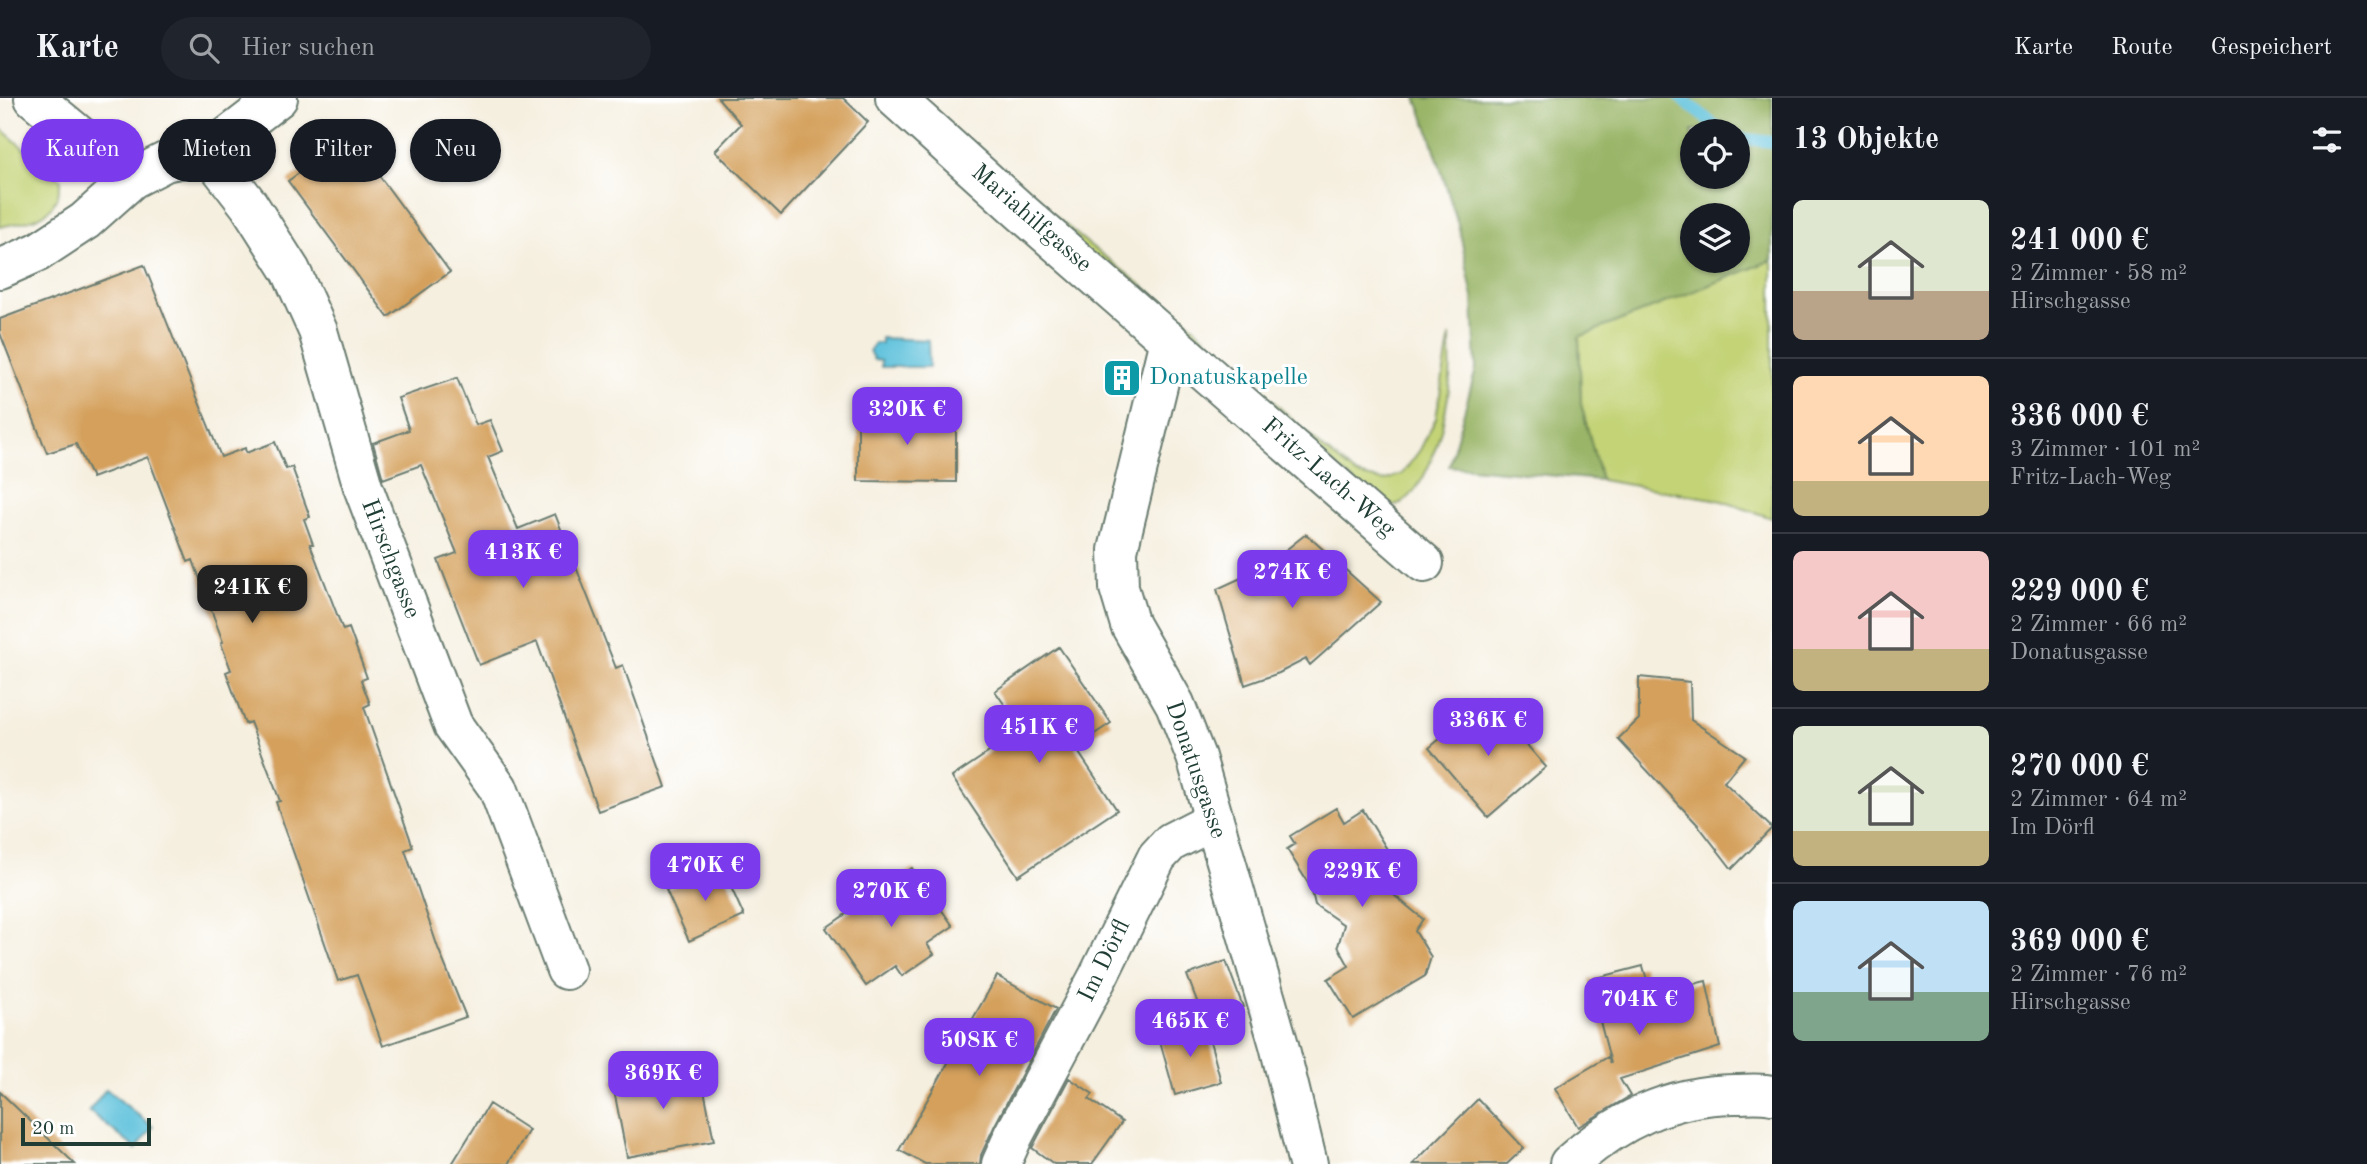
<!DOCTYPE html>
<html lang="de">
<head>
<meta charset="utf-8">
<style>
	body { margin:0; font-family:"Old Standard TT",serif; background:#20242c; color:#f1f3f6; height:100vh; display:flex; flex-direction:column; font-size:26px; white-space:nowrap }
	* { box-sizing:border-box; margin:0 }
	p { font-size:23px; color:#9ea1a6 }
	.icon { flex:none; width:38px; height:38px; fill:none; stroke:currentColor; stroke-width:2; stroke-linecap:round; stroke-linejoin:round }
	.map { position:relative; flex:1; overflow:hidden }
	.sheet { display:flex; flex-direction:column; background:#171b24; width:595px }
	.sheet>* { flex:none }
	.guide { position:absolute; left:21px; top:21px; width:665px; height:63px; display:flex; gap:14px }
	.fabs { position:absolute; left:1680px; top:21px; display:grid; gap:14px }
	.fabs a { display:grid; place-items:center; width:70px; height:70px; border-radius:50%; background:#171b24; box-shadow:0 2px 5px #0004; font-size:35px }
	.scale { position:absolute; left:21px; bottom:18px; width:130px; box-sizing:border-box; padding-left:7px; border:4px solid #1f3d34; border-top:0; font-size:19px; line-height:24px; white-space:nowrap; color:#1f3d34; -webkit-text-stroke:5px #fff; paint-order:stroke }
	.price { position:absolute; translate:-50% -60px; padding:0 16px; border-radius:14px; background:#7c3aed; color:#fff; font-size:23px; line-height:46px; filter:drop-shadow(0 2px 4px #0008) }
	.price::after { content:''; position:absolute; left:50%; top:42px; width:21px; height:16px; margin-left:-10px; background:inherit; clip-path:polygon(0 0,100% 0,50% 100%) }
	.price.on { background:#222; color:#fff }
	ul { padding:0; list-style:none }
	li { display:flex; align-items:center; gap:21px; height:175px; padding:0 21px }
	li+li { border-top:2px solid #363941 }
	li span { display:grid; place-items:center; flex:none; width:196px; height:140px; border-radius:10px; color:#555 }
	li>.icon { margin-inline-start:auto }
	span .icon { width:84px; height:84px; fill:#fffc; stroke-width:1 }
	li b { font-size:30px }
	h2 { display:flex; justify-content:space-between; align-items:center; height:84px; padding:0 21px; font-size:30px }
	.chip { padding:0 24px; border-radius:32px; background:#171b24; box-shadow:0 2px 5px #0004; font-size:24px; line-height:63px }
	.chip.on { background:#7c3aed; color:#fff }
	header { display:flex; align-items:center; gap:42px; box-sizing:border-box; height:98px; padding:0 35px; background:#171b24; border-bottom:2px solid #363941 }
	header strong { font-size:33px }
	nav { display:flex; gap:38px; margin-inline-start:auto; font-size:24px }
	.search { width:490px; height:63px; background:#20242c; display:flex; align-items:center; gap:18px; box-sizing:border-box; padding:0 24px; border-radius:38px; color:#9ea1a6; font-size:26px }
	main { display:flex; flex:1; min-height:0 }
	.map>svg:first-child { display:block }
</style>
</head>
<body>
<header>
<strong>Karte</strong>
<div class="search"><svg class="icon" aria-label="search" viewBox="0 0 24 24"><circle cx="10" cy="10" r="6"/><path d="M15 15l6 6"/></svg>Hier suchen</div>
<nav><a>Karte</a><a>Route</a><a>Gespeichert</a></nav>
</header>
<main>
<div class="map">
<svg width="1772" height="1066" viewBox="0 0 1772 1066">
	<rect width="100%" height="100%" fill="#fff"/>
	<filter id="ink" filterUnits="userSpaceOnUse"><feTurbulence type="fractalNoise" baseFrequency=".0143" numOctaves="2"/><feDisplacementMap in="SourceGraphic" scale="14" xChannelSelector="R" yChannelSelector="G"/><feConvolveMatrix kernelMatrix="1 2 1 2 8 2 1 2 1" color-interpolation-filters="sRGB"/></filter>
	<filter id="wash" filterUnits="userSpaceOnUse"><feTurbulence type="fractalNoise" baseFrequency=".00686" numOctaves="4" result="noise"/><feDisplacementMap in="SourceGraphic" scale="28" xChannelSelector="R" yChannelSelector="G"/><feGaussianBlur stdDeviation="1.57" result="paint"/><feColorMatrix in="noise" values="0 0 0 0 0 0 0 0 0 0 0 0 0 0 0 0 0 1.4 0 .05"/><feComposite in="paint" operator="in"/></filter>
	<g filter="url(#wash)">
		<rect width="100%" height="100%" fill="#f5efdf"/>
		<path fill="#c3d376" stroke="#718855" stroke-width="2" d="M 0,30 L 61,82 C 56,122 34,121 0,129 Z
			M 1005,77 L 1086,144 L 1183,219 L 1324,351 L 1357,377 L 1383,383 L 1402,376 L 1420,352 L 1436,320 L 1450,238 C 1450,253 1451,268 1450,282 C 1447,316 1433,376 1408,400 C 1401,407 1392,408 1383,409 L 1304,340 L 1205,246 L 1050,126 Z
			M 1772,162 L 1772,420 L 1719,402 L 1601,382 L 1581,306 L 1579,238 Z"/>
		<path fill="#9ab567" stroke="#5c794e" stroke-width="2" fill-rule="evenodd" d="M 1416,0 L 1772,0 L 1772,162 L 1579,239 L 1581,306 L 1601,382 L 1449,368 L 1476,271 L 1473,199 L 1459,130 L 1428,30 ZM 1692,33 L 1738,33 L 1738,79 L 1692,79 ZM 1692,117 L 1738,117 L 1738,163 L 1692,163 Z"/>
		<path fill="#5dc1db" stroke="#3e7f88" stroke-width="2" d="M 881,240 L 928,242 L 929,269 L 881,269 L 881,263 L 874,262 L 869,253 L 875,245 L 881,245 Z
			M 106,991 L 153,1029 L 136,1051 L 89,1013 Z"/>
		<g fill="none" stroke-linecap="round" stroke-linejoin="round">
			<path stroke="#5dc1db" stroke-width="12" d="M 1681,0 L 1722,33
				M 1738,40 L 1772,44"/>
		</g>
		<g id="blocks">
			<path fill="#d4a05c" d="M 718,0 L 843,0 L 868,24 L 781,117 L 715,53 L 741,26 Z
				M 350,38 L 450,174 L 388,219 L 288,83 Z
				M 144,167 L 221,359 L 245,350 L 246,355 L 275,344 L 286,371 L 292,369 L 310,419 L 304,421 L 313,446 L 310,446 L 343,532 L 349,530 L 367,580 L 361,582 L 370,606 L 364,609 L 413,749 L 405,752 L 438,850 L 466,919 L 383,948 L 357,877 L 338,883 L 276,704 L 280,703 L 250,624 L 245,626 L 226,574 L 231,572 L 221,545 L 223,544 L 193,462 L 188,464 L 148,359 L 92,380 L 76,346 L 47,355 L 0,235 L 0,221 Z
				M 457,280 L 476,327 L 490,322 L 503,353 L 488,359 L 518,431 L 555,416 L 616,570 L 623,567 L 666,689 L 598,713 L 537,544 L 479,567 L 438,462 L 457,455 L 421,367 L 383,381 L 373,345 L 409,332 L 398,300 Z
				M 858,315 L 956,316 L 956,384 L 858,383 Z
				M 1306,436 L 1381,504 L 1310,567 L 1306,561 L 1279,575 L 1245,587 L 1217,491 L 1263,470 Z
				M 1059,549 L 1111,625 L 1075,649 L 1117,712 L 1018,778 L 952,679 L 1001,646 L 988,627 L 1009,613 L 995,593 Z
				M 1639,579 L 1690,584 L 1691,622 L 1745,658 L 1724,684 L 1772,730 L 1732,771 L 1698,727 L 1618,641 L 1639,621 Z
				M 1487,601 L 1546,669 L 1488,719 L 1429,650 Z
				M 1336,710 L 1344,724 L 1363,712 L 1405,781 L 1388,792 L 1423,821 L 1415,833 L 1431,859 L 1425,878 L 1353,921 L 1328,881 L 1349,868 L 1338,848 L 1344,827 L 1315,807 L 1311,790 L 1287,751 L 1295,746 L 1290,738 Z
				M 721,767 L 744,818 L 689,843 L 666,792 Z
				M 912,770 L 953,828 L 927,846 L 934,856 L 902,878 L 895,868 L 866,888 L 826,830 Z
				M 1226,863 L 1243,909 L 1205,924 L 1187,877 Z
				M 1643,868 L 1651,896 L 1706,883 L 1720,949 L 1620,981 L 1630,998 L 1578,1029 L 1555,990 L 1608,959 L 1611,965 L 1589,882 Z
				M 997,878 L 1056,911 L 995,1027 L 981,1057 L 980,1066 L 925,1066 L 899,1052 Z
				M 1205,924 L 1221,984 L 1175,997 L 1159,940 Z
				M 699,966 L 714,1043 L 627,1059 L 612,982 Z
				M 1069,980 L 1093,996 L 1089,1001 L 1122,1024 L 1092,1066 L 1054,1066 L 1032,1050 Z
				M 0,994 L 75,1066 L 0,1066 Z
				M 1478,1001 L 1524,1050 L 1507,1066 L 1413,1066 Z
				M 489,1006 L 529,1032 L 508,1066 L 452,1066 Z"/>
		</g>
	</g>
	<g filter="url(#ink)">
		<use href="#blocks" fill-opacity="0" stroke="#6a7b70" stroke-width="2"/>
		<g fill="none" stroke-linecap="round" stroke-linejoin="round">
			<defs>
				<path id="minor" d="M 34,0 L 132,81
					M 895,0 L 1019,112 L 1424,465
					M 208,54 L 249,107 L 291,173 L 318,233 L 363,389 L 453,627 L 498,690 L 566,872
					M 0,171 L 38,154 L 85,123 L 132,81 L 165,64 L 208,54 L 278,0
					M 1169,242 L 1118,452 L 1119,490 L 1130,527 L 1175,606 L 1196,659 L 1279,947 L 1308,1066
					M 1001,1066 L 1014,1037 L 1098,879 L 1157,759 L 1171,744 L 1214,722
					M 1569,1066 C 1617,1023 1669,997 1734,996 C 1747,996 1760,994 1772,997"/>
			</defs>
			<use href="#minor" stroke="#6a7b70" stroke-width="42"/>
			<use href="#minor" stroke="#fff" stroke-width="38"/>
		</g>
	</g>
	<defs>
		<symbol id="building-square" viewBox="-11 -11 22 22"><rect x="-9" y="-9" width="18" height="18" rx="4" fill="#0f9aa8" stroke="#fff"/><path d="M-4-6H4V6H1V3H-1V6H-4ZM-2.5-4.3h1.7v1.8h-1.7ZM.8-4.3h1.7v1.8H.8ZM-2.5-1h1.7V.8h-1.7ZM.8-1h1.7V.8H.8Z" fill="#fff"/></symbol>
	</defs>
	<g fill-rule="evenodd">
		<use href="#building-square" x="1100" y="258" width="44" height="44"/>
	</g>
	<g text-anchor="middle" dominant-baseline="central" stroke-width="6" stroke-linejoin="round" paint-order="stroke">
		<g font-size="24" fill="#1f3d34" stroke="#fff">
			<text transform="translate(1031 121) rotate(41)">Mariahilfgasse</text>
			<text transform="translate(1328 380) rotate(41)">Fritz-Lach-Weg</text>
			<text transform="translate(390 461) rotate(69)">Hirschgasse</text>
			<text transform="translate(1195 672) rotate(71)">Donatusgasse</text>
			<text transform="translate(1105 863) rotate(-64)">Im Dörfl</text>
		</g>
		<g font-size="24" fill="#0d838f" stroke="#fff" text-anchor="start">
			<text x="1149" y="280">Donatuskapelle</text>
		</g>
	</g>
</svg>
<div class="fabs">
<a><svg class="icon" aria-label="locate" viewBox="0 0 24 24"><circle cx="12" cy="12" r="6"/><path d="M12 2v4M12 18v4M2 12h4M18 12h4"/></svg></a>
<a><svg class="icon" aria-label="layers" viewBox="0 0 24 24"><path d="M12 4l9 5-9 5-9-5zM3 14l9 5 9-5"/></svg></a>
</div>
<div class="scale">20 m</div>
<b class="price" style="left:907px;top:349px">320K €</b>
<b class="price" style="left:523px;top:492px">413K €</b>
<b class="price" style="left:1292px;top:512px">274K €</b>
<b class="price on" style="left:252px;top:527px">241K €</b>
<b class="price" style="left:1488px;top:660px">336K €</b>
<b class="price" style="left:1039px;top:667px">451K €</b>
<b class="price" style="left:705px;top:805px">470K €</b>
<b class="price" style="left:1362px;top:811px">229K €</b>
<b class="price" style="left:891px;top:831px">270K €</b>
<b class="price" style="left:1639px;top:939px">704K €</b>
<b class="price" style="left:1190px;top:961px">465K €</b>
<b class="price" style="left:979px;top:980px">508K €</b>
<b class="price" style="left:663px;top:1013px">369K €</b>
<div class="guide">
<a class="chip on">Kaufen</a>
<a class="chip">Mieten</a>
<a class="chip">Filter</a>
<a class="chip">Neu</a>
</div>
</div>
<section class="sheet">
<h2>13 Objekte<svg class="icon" aria-label="filters" viewBox="0 0 24 24"><path d="M4 7h16M4 17h16"/><circle cx="9" cy="7" r="2"/><circle cx="15" cy="17" r="2"/></svg></h2>
<ul>
<li><span style="background:linear-gradient(#dfe7d0 65%,#b9a48a 0)"><svg class="icon" aria-label="home" viewBox="0 0 24 24"><path d="M3 11l9-7 9 7M6 9v11h12V9"/></svg></span><div><b>241 000 €</b><p>2 Zimmer · 58 m²</p><p>Hirschgasse</p></div></li>
<li><span style="background:linear-gradient(#ffd9b3 75%,#c2b280 0)"><svg class="icon" aria-label="home" viewBox="0 0 24 24"><path d="M3 11l9-7 9 7M6 9v11h12V9"/></svg></span><div><b>336 000 €</b><p>3 Zimmer · 101 m²</p><p>Fritz-Lach-Weg</p></div></li>
<li><span style="background:linear-gradient(#f6c9c9 70%,#c2b280 0)"><svg class="icon" aria-label="home" viewBox="0 0 24 24"><path d="M3 11l9-7 9 7M6 9v11h12V9"/></svg></span><div><b>229 000 €</b><p>2 Zimmer · 66 m²</p><p>Donatusgasse</p></div></li>
<li><span style="background:linear-gradient(#dfe7d0 75%,#c2b280 0)"><svg class="icon" aria-label="home" viewBox="0 0 24 24"><path d="M3 11l9-7 9 7M6 9v11h12V9"/></svg></span><div><b>270 000 €</b><p>2 Zimmer · 64 m²</p><p>Im Dörfl</p></div></li>
<li><span style="background:linear-gradient(#bfe0f5 65%,#7fa58c 0)"><svg class="icon" aria-label="home" viewBox="0 0 24 24"><path d="M3 11l9-7 9 7M6 9v11h12V9"/></svg></span><div><b>369 000 €</b><p>2 Zimmer · 76 m²</p><p>Hirschgasse</p></div></li>
</ul>
</section>
</main>
</body>
</html>
